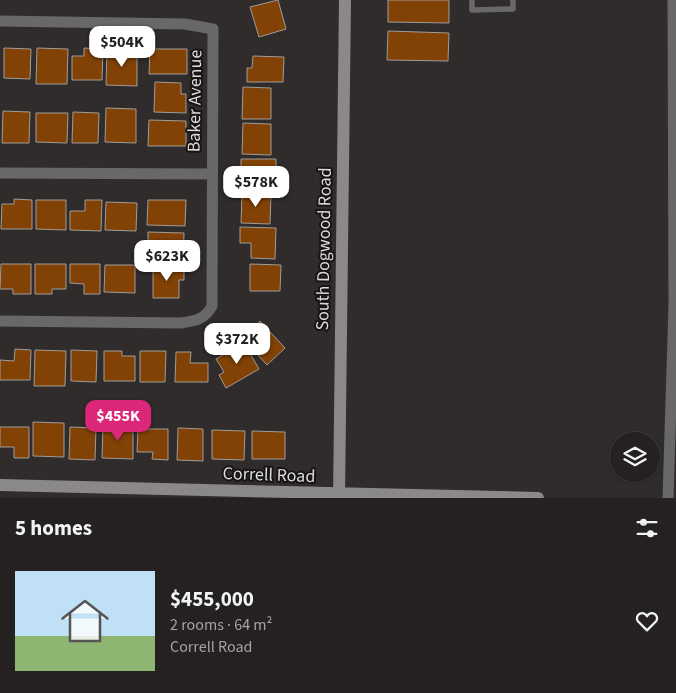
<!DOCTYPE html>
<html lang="en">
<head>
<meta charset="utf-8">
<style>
	body { margin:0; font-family:"Source Sans 3",sans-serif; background:#2c2929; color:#f1f3f6; height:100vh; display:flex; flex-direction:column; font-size:19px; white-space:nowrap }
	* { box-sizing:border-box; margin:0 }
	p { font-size:16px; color:#a3a3a5 }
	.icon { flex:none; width:28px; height:28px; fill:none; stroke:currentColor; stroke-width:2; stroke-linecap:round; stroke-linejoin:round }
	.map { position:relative; height:498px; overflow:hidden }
	.details { display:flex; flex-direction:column; background:#242120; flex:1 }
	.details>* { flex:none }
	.buttons { position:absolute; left:610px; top:432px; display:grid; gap:10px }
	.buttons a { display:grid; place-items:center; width:50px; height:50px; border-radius:50%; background:#242120; box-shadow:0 1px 4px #0004,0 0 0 1px #413e3e; font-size:25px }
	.price { position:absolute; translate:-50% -42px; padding:0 11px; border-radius:10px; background:#fff; color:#222; font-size:16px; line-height:32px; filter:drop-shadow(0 1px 2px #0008) }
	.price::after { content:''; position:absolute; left:50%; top:30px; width:15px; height:11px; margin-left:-8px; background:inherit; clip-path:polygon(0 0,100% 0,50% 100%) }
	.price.selected { background:#db2777; color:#fff }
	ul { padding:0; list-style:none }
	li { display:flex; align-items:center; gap:15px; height:125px; padding:0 15px }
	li+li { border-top:1px solid #413e3e }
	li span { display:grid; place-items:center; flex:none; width:140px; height:100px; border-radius:0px; color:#555 }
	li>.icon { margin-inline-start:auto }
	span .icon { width:60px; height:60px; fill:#fffc; stroke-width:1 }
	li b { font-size:21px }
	h2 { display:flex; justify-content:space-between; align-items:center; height:60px; padding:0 15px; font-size:21px }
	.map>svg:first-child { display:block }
</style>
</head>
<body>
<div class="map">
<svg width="676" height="498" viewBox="0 0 676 498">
	<rect width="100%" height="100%" fill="#302c2b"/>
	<path fill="#824206" stroke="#a09c99" d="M 278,0 L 286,29 L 259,37 L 250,7 Z
		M 388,0 L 449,0 L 449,23 L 388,22 Z
		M 388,31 L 449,33 L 448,61 L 387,60 Z
		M 4,48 L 31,49 L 30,79 L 4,78 Z
		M 37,48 L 68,49 L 67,84 L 36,84 Z
		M 84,48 L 103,49 L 102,80 L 72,80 L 72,56 L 84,56 Z
		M 150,49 L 187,49 L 187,74 L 149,74 Z
		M 107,51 L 137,51 L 137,86 L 106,85 Z
		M 253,56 L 284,57 L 283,82 L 247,82 L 247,68 L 252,68 Z
		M 155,82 L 181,83 L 181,94 L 186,94 L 186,113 L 154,112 Z
		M 243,87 L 271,88 L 271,119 L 242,119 Z
		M 106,108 L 136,109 L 136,143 L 105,142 Z
		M 3,111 L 30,112 L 29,143 L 2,143 Z
		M 73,112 L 99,113 L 98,143 L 72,143 Z
		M 36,113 L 68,113 L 67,143 L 36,142 Z
		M 149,120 L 186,121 L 186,146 L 148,146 Z
		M 243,123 L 271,124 L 271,155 L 242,154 Z
		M 241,159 L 276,159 L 276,189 L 245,188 L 246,173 L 241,173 Z
		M 242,193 L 271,193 L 270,224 L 241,223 Z
		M 14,199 L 32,200 L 32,229 L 1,229 L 2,204 L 14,204 Z
		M 36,200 L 66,200 L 66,230 L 36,229 Z
		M 85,200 L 102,200 L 101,231 L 70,230 L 70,211 L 85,211 Z
		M 148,200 L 186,200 L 185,226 L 147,225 Z
		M 106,202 L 137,203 L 136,231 L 105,230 Z
		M 240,227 L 276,228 L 275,259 L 251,258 L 251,243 L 240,243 Z
		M 148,232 L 184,233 L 183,264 L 148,263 Z
		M 1,264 L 31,264 L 31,294 L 13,294 L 13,289 L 0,289 Z
		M 35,264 L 66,264 L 66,289 L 52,289 L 52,294 L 35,294 Z
		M 70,264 L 100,264 L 100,294 L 84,294 L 84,284 L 70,283 Z
		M 250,264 L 281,265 L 280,291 L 250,291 Z
		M 105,265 L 135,265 L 135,293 L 104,292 Z
		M 153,268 L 184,268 L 184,280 L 179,280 L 179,298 L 153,298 Z
		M 260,321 L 285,348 L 267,365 L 242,338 Z
		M 244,343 L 259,369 L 226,388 L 219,375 L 224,372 L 216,359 Z
		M 15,349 L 31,350 L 30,380 L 0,380 L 0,360 L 14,361 Z
		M 35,350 L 66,351 L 65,386 L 34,386 Z
		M 71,350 L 97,351 L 96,382 L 71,381 Z
		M 104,351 L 122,351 L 122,356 L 135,356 L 135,381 L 104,381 Z
		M 140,351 L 166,351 L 165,382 L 140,382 Z
		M 176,352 L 191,352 L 190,363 L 208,363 L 208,382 L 175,382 Z
		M 33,422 L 64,423 L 64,457 L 33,456 Z
		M 103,425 L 133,425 L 133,459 L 102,458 Z
		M 0,427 L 29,427 L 29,458 L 14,458 L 14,447 L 0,447 Z
		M 70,427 L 96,428 L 95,460 L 69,459 Z
		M 178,428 L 203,429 L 203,461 L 177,460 Z
		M 138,429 L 168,429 L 168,460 L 152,459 L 153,452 L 137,452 Z
		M 212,430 L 245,431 L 244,460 L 212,459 Z
		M 252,431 L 285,432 L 285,459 L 252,459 Z"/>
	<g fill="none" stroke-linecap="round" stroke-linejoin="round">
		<path stroke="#696868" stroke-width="5.5" d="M 472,0 L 472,10 L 513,9 L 513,0"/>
		<path stroke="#696868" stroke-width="11" d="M 0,21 L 185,24 L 213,29 L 212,306 C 205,319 196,321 181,323 L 0,321
			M 0,173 L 212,174
			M 668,498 L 674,305 L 673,0"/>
		<path stroke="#8b888a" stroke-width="12" d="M 0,485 L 538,498
			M 339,498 L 345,0"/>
	</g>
	<g text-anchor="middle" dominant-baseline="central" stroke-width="4" stroke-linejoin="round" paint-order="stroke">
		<g font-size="18" fill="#dddada" stroke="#161514">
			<text transform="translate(195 101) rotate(-89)">Baker Avenue</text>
			<text transform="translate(324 249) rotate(-89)">South Dogwood Road</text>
			<text transform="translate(269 475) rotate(2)">Correll Road</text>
		</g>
	</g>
</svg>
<div class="buttons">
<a><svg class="icon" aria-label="layers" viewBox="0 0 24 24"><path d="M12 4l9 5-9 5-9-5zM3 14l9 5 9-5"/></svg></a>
</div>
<b class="price" style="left:122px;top:68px">$504K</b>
<b class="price" style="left:256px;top:208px">$578K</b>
<b class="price" style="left:167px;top:282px">$623K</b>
<b class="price" style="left:237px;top:365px">$372K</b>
<b class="price selected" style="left:118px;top:442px">$455K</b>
</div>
<section class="details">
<h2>5 homes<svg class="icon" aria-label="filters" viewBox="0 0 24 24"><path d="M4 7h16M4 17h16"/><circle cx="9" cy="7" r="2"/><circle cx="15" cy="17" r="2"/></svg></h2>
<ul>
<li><span style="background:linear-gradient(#bfe0f5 65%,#8fb573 0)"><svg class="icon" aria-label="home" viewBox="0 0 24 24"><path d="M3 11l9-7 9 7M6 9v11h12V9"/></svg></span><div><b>$455,000</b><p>2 rooms · 64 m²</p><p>Correll Road</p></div><svg class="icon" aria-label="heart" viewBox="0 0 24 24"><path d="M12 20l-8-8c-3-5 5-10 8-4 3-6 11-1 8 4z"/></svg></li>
</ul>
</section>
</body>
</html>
